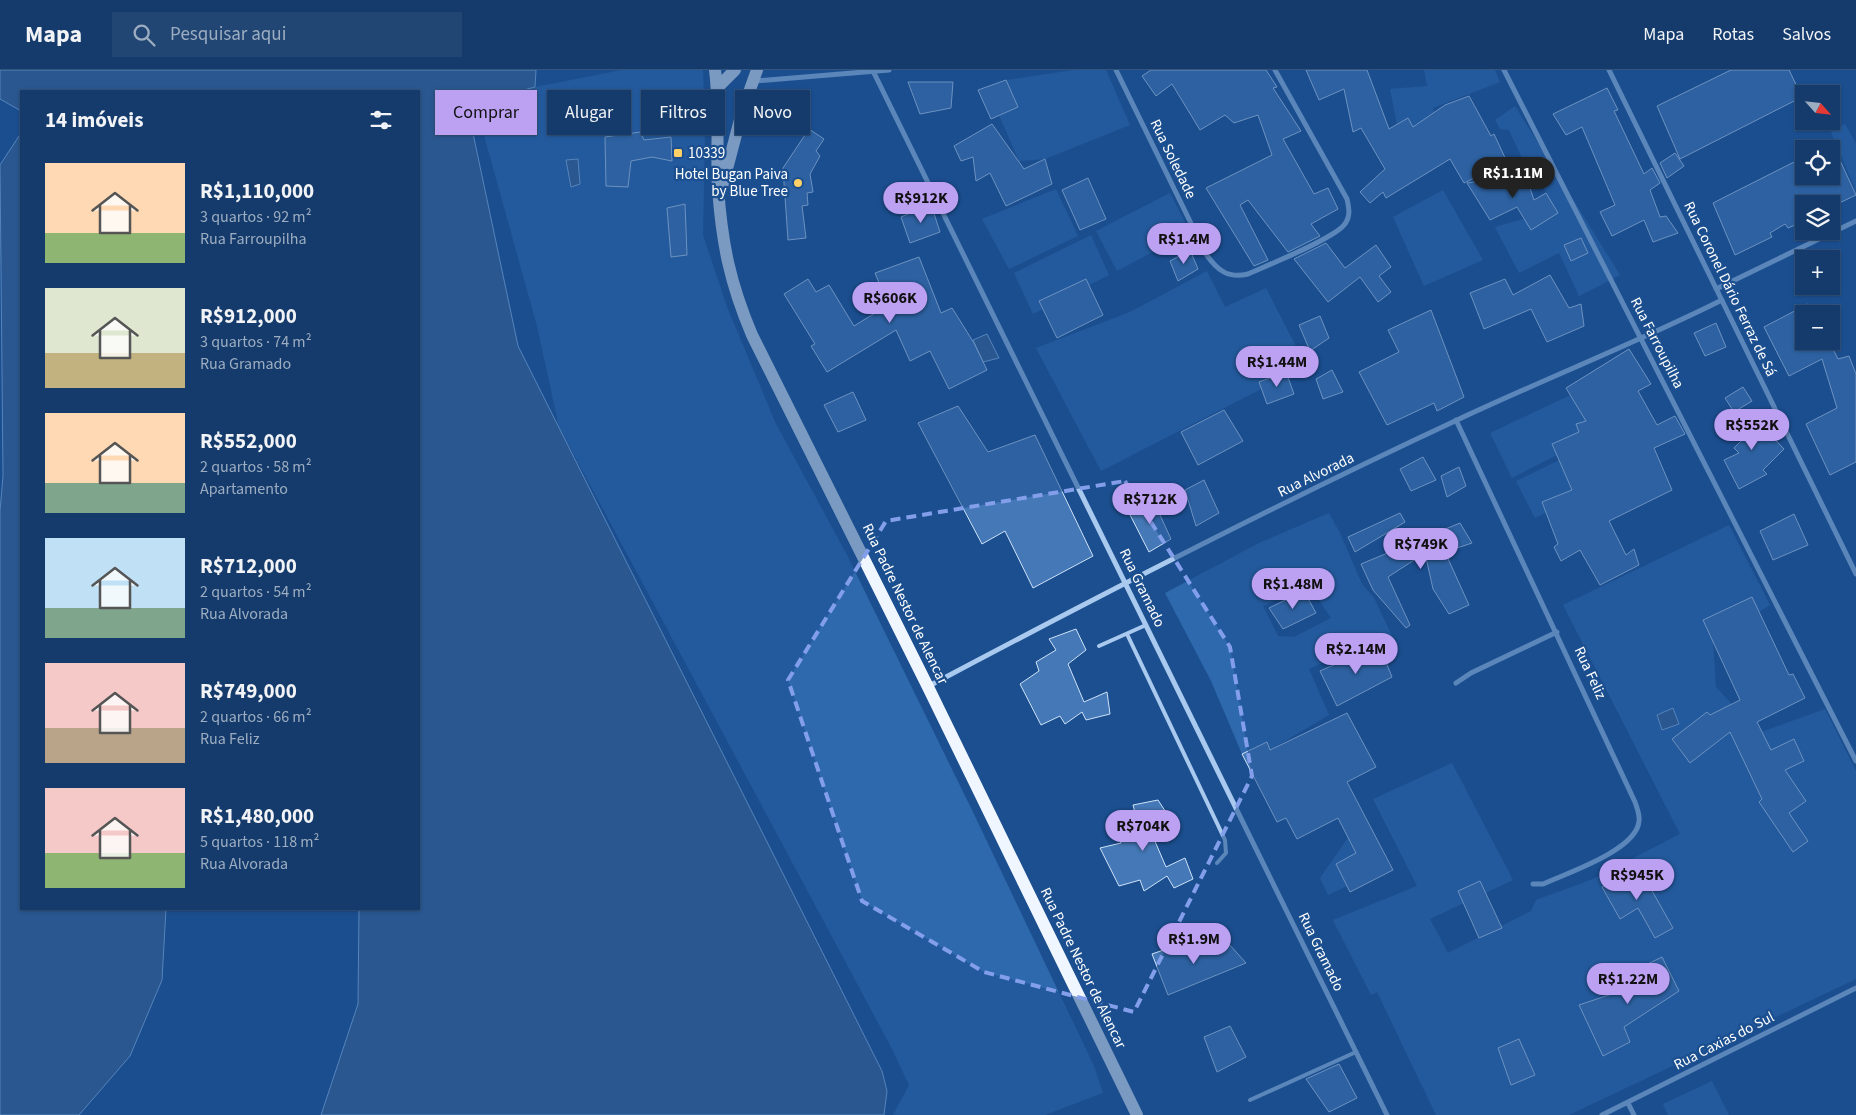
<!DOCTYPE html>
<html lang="pt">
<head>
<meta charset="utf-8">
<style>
	body { margin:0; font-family:"Source Sans 3",sans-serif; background:#214673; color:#f1f3f6; height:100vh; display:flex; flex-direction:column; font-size:19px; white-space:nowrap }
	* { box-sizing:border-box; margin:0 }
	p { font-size:16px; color:#9dadc1 }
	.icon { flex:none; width:28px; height:28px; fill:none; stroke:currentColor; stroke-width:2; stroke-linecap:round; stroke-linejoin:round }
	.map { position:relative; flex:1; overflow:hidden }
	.panel { position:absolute; left:20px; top:20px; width:400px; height:820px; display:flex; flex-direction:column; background:#143b6b; border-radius:0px; box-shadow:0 1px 4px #0004,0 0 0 1px #33557e }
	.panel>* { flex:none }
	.hud { position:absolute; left:435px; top:20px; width:475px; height:45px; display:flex; gap:10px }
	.needle { width:32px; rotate:117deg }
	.controls { position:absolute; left:1795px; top:15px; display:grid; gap:10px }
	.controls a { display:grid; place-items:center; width:45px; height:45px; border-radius:0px; background:#143b6b; box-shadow:0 1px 4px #0004,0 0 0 1px #33557e; font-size:25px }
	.price { position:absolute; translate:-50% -42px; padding:0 11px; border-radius:18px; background:#bca0f2; color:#111; font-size:16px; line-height:32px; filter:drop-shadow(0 1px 2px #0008) }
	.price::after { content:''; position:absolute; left:50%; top:30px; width:15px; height:11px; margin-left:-8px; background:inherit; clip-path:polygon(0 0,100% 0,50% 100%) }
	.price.selected { background:#222; color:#fff }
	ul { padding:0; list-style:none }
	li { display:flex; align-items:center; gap:15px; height:125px; padding:0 25px }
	li span { display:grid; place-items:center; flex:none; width:140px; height:100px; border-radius:0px; color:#555 }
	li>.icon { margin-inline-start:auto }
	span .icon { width:60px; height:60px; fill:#fffc; stroke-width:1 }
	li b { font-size:21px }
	h2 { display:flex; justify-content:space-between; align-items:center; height:60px; padding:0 25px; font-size:21px }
	.tag { padding:0 18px; border-radius:0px; background:#143b6b; box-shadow:0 1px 4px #0004,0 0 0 1px #33557e; font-size:18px; line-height:45px }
	.tag.selected { background:#bca0f2; color:#111 }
	header { display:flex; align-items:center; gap:30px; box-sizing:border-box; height:70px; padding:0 25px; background:#143b6b; border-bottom:1px solid #33557e }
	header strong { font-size:24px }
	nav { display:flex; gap:28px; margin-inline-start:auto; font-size:18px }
	.search { width:350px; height:45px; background:#214673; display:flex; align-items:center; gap:12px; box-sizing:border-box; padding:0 18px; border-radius:0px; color:#9dadc1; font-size:19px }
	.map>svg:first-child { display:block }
</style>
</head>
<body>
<header>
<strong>Mapa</strong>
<div class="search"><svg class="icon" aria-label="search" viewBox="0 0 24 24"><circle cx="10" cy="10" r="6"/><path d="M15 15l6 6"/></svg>Pesquisar aqui</div>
<nav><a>Mapa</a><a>Rotas</a><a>Salvos</a></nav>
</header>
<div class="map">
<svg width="1856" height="1045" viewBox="0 0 1856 1045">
	<rect width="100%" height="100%" fill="#1b4f8f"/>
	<path fill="#2e69ad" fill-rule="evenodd" d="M 622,0 L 703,0 L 705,58 L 703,165 L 727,237 L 776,354 L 846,483 L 972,740 L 1094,996 L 1103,1023 L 1045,1045 L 893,1045 L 909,1015 L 891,977 L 559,357 L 537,256 L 475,33 L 535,17 Z
		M 1074,0 L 1106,0 L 1130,55 L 1045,89 L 1019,91 L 999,45 L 1018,37 L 1006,10 Z
		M 1424,0 L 1495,0 L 1500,12 L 1433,38 L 1438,58 L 1400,69 L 1390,19 L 1427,16 Z
		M 1515,36 L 1620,205 L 1579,226 L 1559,183 L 1519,203 L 1495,157 L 1555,140 L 1531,94 L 1526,97 L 1509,60 L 1500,59 L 1495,50 Z
		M 1845,54 L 1856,73 L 1856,121 L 1831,62 Z
		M 1056,119 L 1078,166 L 1009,199 L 982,149 Z
		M 1443,120 L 1483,190 L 1424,216 L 1393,147 Z
		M 1170,123 L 1190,162 L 1117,201 L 1096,161 Z
		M 1091,165 L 1109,205 L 1033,244 L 1014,203 Z
		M 1207,201 L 1225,237 L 1266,218 L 1306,296 L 1101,401 L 1036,278 L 1130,242 Z
		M 1579,321 L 1594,366 L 1512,408 L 1490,363 Z
		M 1570,385 L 1589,420 L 1535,448 L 1516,411 Z
		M 1329,443 L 1340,463 L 1362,514 L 1374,528 L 1395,572 L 1389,581 L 1376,568 L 1309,599 L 1329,645 L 1270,680 L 1266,673 L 1242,684 L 1211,611 L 1165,523 L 1259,473 ZM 1309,515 L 1331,548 L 1294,567 L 1278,566 L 1263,536 Z
		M 1729,455 L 1770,535 L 1713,571 L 1716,617 L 1746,650 L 1753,665 L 1825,639 L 1856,701 L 1856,909 L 1569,1045 L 1436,1045 L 1377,922 L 1371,925 L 1333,850 L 1417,816 L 1373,729 L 1452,693 L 1513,810 L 1430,849 L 1448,883 L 1531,841 L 1536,830 L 1593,809 L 1680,764 L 1563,535 Z
		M 1350,765 L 1369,793 L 1356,812 L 1328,825 L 1320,808 Z
		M 1712,1011 L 1729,1045 L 1668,1045 L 1663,1034 Z"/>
	<path fill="#3c6290" stroke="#9cc4f0" d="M 0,0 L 536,0 L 535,17 L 467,35 L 518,276 L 882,1001 L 887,1021 L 884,1045 L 321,1045 L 358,934 L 359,839 L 419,839 L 419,21 L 21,21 L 21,41 L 0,29 Z
		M 21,63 L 21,839 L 166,839 L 162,910 L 130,986 L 79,1045 L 0,1045 L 0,441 L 3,406 L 0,95 Z
		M 578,89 L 580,114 L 571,117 L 566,90 Z
		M 987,264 L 999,288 L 983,292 L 973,270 Z
		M 1673,638 L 1679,654 L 1662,660 L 1657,645 Z"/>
	<path fill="#4478b7" stroke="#cfe3fa" d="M 1151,0 L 1266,0 L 1277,17 L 1273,18 L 1301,61 L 1283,69 L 1314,124 L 1328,118 L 1338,139 L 1311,154 L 1320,166 L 1288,182 L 1248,130 L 1240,135 L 1268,190 L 1254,196 L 1206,118 L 1272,85 L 1258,45 L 1234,53 L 1225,45 L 1200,60 L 1172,14 L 1156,26 L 1142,6 Z
		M 1306,0 L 1367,0 L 1389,59 L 1408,48 L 1413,57 L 1445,35 L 1469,26 L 1491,66 L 1494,64 L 1507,92 L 1464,113 L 1450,89 L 1386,128 L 1383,122 L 1370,133 L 1360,122 L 1385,99 L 1361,58 L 1353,62 L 1344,19 L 1319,30 Z
		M 1731,0 L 1789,0 L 1802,27 L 1680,89 L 1657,36 Z
		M 1006,10 L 1018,37 L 991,49 L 978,20 Z
		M 908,12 L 953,12 L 951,38 L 920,44 Z
		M 1607,18 L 1618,40 L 1614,41 L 1644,104 L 1652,98 L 1660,113 L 1650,120 L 1660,147 L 1666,146 L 1678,163 L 1653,172 L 1644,150 L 1612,166 L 1600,142 L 1615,135 L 1582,57 L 1566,65 L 1553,44 Z
		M 992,54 L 1024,99 L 1045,89 L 1052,114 L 1006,136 L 990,103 L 976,111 L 973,87 L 961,91 L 954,76 Z
		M 809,59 L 824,69 L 816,81 L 820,86 L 810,104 L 813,122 L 807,123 L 808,135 L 802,136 L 806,168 L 788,170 L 783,98 Z
		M 640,62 L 644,70 L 671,67 L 672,91 L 652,87 L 631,91 L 628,117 L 606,116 L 605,67 Z
		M 1832,73 L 1856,125 L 1831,137 L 1831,134 L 1804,134 L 1804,151 L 1788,158 L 1785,154 L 1770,163 L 1772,167 L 1735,185 L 1713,133 L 1804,87 L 1804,106 L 1831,106 L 1831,79 L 1820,79 Z
		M 1675,83 L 1684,96 L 1667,108 L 1660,93 Z
		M 1525,103 L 1534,130 L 1546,123 L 1558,143 L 1531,160 L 1517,137 L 1490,150 L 1467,113 Z
		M 1088,108 L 1106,149 L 1080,160 L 1062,120 Z
		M 685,134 L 687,185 L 671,187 L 667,138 Z
		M 931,134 L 940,162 L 910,173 L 901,147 Z
		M 1581,168 L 1588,183 L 1571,191 L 1564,175 Z
		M 1326,173 L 1345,198 L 1376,175 L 1391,197 L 1379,206 L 1391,222 L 1378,232 L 1360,207 L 1328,232 L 1294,189 Z
		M 1190,180 L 1198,199 L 1178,211 L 1170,191 Z
		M 919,187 L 941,243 L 952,238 L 974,273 L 987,300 L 949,319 L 930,281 L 910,291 L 896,260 L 827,302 L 811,276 L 815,274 L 784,224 L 808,209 L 816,222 L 829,215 L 854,256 L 888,235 L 875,203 Z
		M 1550,205 L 1569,238 L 1581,234 L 1584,256 L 1547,272 L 1531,239 L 1484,259 L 1470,223 L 1505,209 L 1513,225 Z
		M 1086,209 L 1103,245 L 1057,268 L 1039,231 Z
		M 1808,234 L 1814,244 L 1804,244 L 1804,271 L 1829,271 L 1838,289 L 1849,286 L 1856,304 L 1856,392 L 1830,405 L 1806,354 L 1837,338 L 1822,289 L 1789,306 L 1764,257 Z
		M 1431,240 L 1464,327 L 1437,341 L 1434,333 L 1387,355 L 1359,302 L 1399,282 L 1388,260 Z
		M 1320,246 L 1329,268 L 1310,281 L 1299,255 Z
		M 1716,253 L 1726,277 L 1705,286 L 1694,263 Z
		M 1629,279 L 1651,314 L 1638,321 L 1657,355 L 1675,346 L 1685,364 L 1654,378 L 1672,420 L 1609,451 L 1626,485 L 1634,479 L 1639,495 L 1600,515 L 1580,480 L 1561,491 L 1554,477 L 1558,474 L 1542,432 L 1572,420 L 1552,374 L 1579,362 L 1576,354 L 1586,351 L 1566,318 Z
		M 1332,300 L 1343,322 L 1323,329 L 1316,309 Z
		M 1286,302 L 1294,324 L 1267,334 L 1259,312 Z
		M 1743,317 L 1752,331 L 1734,342 L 1725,328 Z
		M 853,322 L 866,350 L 838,362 L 824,335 Z
		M 958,336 L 988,382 L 1035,365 L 1093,486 L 1033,518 L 1005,461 L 982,474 L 918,353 Z
		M 1746,339 L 1784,379 L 1763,400 L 1767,404 L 1739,419 L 1724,390 L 1739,383 L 1734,378 L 1746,366 L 1733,351 Z
		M 1224,340 L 1243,371 L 1198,395 L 1181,362 Z
		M 1423,387 L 1436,410 L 1411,421 L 1400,399 Z
		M 1459,397 L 1466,416 L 1447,427 L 1441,406 Z
		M 1204,410 L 1219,443 L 1196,456 L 1185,420 Z
		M 1154,432 L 1171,469 L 1149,482 L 1127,439 Z
		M 1400,443 L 1405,452 L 1355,482 L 1348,467 Z
		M 1794,444 L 1808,475 L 1773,490 L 1760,461 Z
		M 1460,453 L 1472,473 L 1445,482 L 1469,535 L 1449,544 L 1433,519 L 1425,483 L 1388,507 L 1410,555 L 1406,558 L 1373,520 L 1361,494 Z
		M 1304,521 L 1316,543 L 1283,559 L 1269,538 Z
		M 1752,527 L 1789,605 L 1793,604 L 1805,628 L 1757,652 L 1771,680 L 1794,669 L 1804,691 L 1785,700 L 1806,731 L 1789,743 L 1808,771 L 1793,782 L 1759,732 L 1762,729 L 1730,662 L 1690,693 L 1672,669 L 1707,642 L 1710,645 L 1740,630 L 1703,550 Z
		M 1076,559 L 1086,580 L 1068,594 L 1084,632 L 1107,622 L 1110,644 L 1086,650 L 1082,642 L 1065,654 L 1060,646 L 1041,655 L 1020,614 L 1039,601 L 1036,592 L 1056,580 L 1049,569 Z
		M 1379,575 L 1392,607 L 1337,636 L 1320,601 Z
		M 1347,643 L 1376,697 L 1347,712 L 1393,800 L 1350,822 L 1336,794 L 1356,783 L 1338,748 L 1297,769 L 1286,748 L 1277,752 L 1242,684 L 1267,672 L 1270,680 Z
		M 1158,730 L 1169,747 L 1148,755 L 1166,797 L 1185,788 L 1193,809 L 1174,818 L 1167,806 L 1144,821 L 1140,810 L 1119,816 L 1100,778 L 1121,773 L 1114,754 L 1137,750 L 1133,735 Z
		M 1638,796 L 1673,858 L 1655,868 L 1638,838 L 1620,849 L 1602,817 Z
		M 1480,811 L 1502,858 L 1479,868 L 1458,821 Z
		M 1192,871 L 1203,885 L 1228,873 L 1246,893 L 1168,925 L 1152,884 L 1172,877 L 1173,881 Z
		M 1662,887 L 1679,921 L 1624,957 L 1630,972 L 1603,986 L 1579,935 L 1630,918 L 1625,905 Z
		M 1230,956 L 1246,987 L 1217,1002 L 1204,967 Z
		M 1519,969 L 1535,1005 L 1511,1015 L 1498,978 Z
		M 1339,994 L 1357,1028 L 1329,1042 L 1306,1009 Z"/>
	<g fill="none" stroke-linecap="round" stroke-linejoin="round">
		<path stroke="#a9c9ee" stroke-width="4" d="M 1127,564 L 1225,770 L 1226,783 L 1217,793
			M 1099,576 L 1146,555
			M 1250,1030 L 1356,982"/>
		<path stroke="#a9c9ee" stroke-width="5" d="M 1116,0 L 1206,184 C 1217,200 1228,209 1248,204 C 1268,195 1333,169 1344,155 C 1351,147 1349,138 1347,129 L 1275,0
			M 1504,0 L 1856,691
			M 1609,0 L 1856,504
			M 874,3 L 1387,1045
			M 755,11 L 889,0
			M 1716,219 L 1856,151
			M 1456,350 L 1635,732 C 1637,738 1640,745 1639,751 C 1637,780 1567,803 1543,814 L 1533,814
			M 1456,613 L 1471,603 L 1557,562
			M 929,616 C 1102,524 1277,434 1455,351 C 1544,309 1634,274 1722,230
			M 1628,1033 L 1634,1045
			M 1602,1045 L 1856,918"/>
		<path stroke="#f0f6ff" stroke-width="12" d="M 715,0 C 720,39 716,79 718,118 C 722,174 730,213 752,265 L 928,617 L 1137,1045
			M 717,18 L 735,0
			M 723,114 L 742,42 L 757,0"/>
	</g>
	<path d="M0 0H1856V1045H0ZM 1125,411 L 1230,577 L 1252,706 L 1134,942 L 984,902 L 862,831 L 788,610 L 886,451 Z" fill="#1b4f8f" fill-opacity=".55" fill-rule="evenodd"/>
	<path fill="none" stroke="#839eea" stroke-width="4" stroke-dasharray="10 6" stroke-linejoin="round" d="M 1125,411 L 1230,577 L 1252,706 L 1134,942 L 984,902 L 862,831 L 788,610 L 886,451 Z"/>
	<g fill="#ffd166" stroke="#1b4f8f" stroke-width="2">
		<rect x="673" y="78" width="10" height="10" rx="2.5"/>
		<circle cx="798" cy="113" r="5"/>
	</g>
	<g text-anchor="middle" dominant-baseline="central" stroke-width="4.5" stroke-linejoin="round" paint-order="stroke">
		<g font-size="15" fill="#fff" stroke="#1b4f8f" text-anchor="start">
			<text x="688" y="83">10339</text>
			<text x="788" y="104" text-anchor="end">Hotel Bugan Paiva<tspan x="788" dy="17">by Blue Tree</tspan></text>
		</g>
		<g font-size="15" fill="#fff" stroke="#1b4f8f">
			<text transform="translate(1173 89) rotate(64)">Rua Soledade</text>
			<text transform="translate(1730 219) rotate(64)">Rua Coronel Dário Ferraz de Sá</text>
			<text transform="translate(1657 273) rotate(63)">Rua Farroupilha</text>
			<text transform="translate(1316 405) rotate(-26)">Rua Alvorada</text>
			<text transform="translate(1142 518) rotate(64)">Rua Gramado</text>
			<text transform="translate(905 534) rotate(64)">Rua Padre Nestor de Alencar</text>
			<text transform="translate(1590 603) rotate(65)">Rua Feliz</text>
			<text transform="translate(1321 882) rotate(64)">Rua Gramado</text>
			<text transform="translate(1083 898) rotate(64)">Rua Padre Nestor de Alencar</text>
			<text transform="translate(1724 971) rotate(-27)">Rua Caxias do Sul</text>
		</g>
	</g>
</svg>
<div class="controls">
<a><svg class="needle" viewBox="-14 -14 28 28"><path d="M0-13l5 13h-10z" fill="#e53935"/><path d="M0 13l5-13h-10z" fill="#9dadc1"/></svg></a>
<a><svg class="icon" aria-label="locate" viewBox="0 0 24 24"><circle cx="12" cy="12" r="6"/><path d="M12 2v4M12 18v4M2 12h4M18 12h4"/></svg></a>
<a><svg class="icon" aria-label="layers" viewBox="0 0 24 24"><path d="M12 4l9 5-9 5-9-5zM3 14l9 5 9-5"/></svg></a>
<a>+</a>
<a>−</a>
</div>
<b class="price selected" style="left:1513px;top:129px">R$1.11M</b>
<b class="price" style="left:921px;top:154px">R$912K</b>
<b class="price" style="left:1184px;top:195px">R$1.4M</b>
<b class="price" style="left:890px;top:254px">R$606K</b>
<b class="price" style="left:1277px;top:318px">R$1.44M</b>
<b class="price" style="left:1752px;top:381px">R$552K</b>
<b class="price" style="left:1150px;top:455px">R$712K</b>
<b class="price" style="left:1421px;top:500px">R$749K</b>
<b class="price" style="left:1293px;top:540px">R$1.48M</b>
<b class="price" style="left:1356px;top:605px">R$2.14M</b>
<b class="price" style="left:1143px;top:782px">R$704K</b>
<b class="price" style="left:1637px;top:831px">R$945K</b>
<b class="price" style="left:1194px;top:895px">R$1.9M</b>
<b class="price" style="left:1628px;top:935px">R$1.22M</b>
<div class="hud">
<a class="tag selected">Comprar</a>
<a class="tag">Alugar</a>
<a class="tag">Filtros</a>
<a class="tag">Novo</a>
</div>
<section class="panel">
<h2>14 imóveis<svg class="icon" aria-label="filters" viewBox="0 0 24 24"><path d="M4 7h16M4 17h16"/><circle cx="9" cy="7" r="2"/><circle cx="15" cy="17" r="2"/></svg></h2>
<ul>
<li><span style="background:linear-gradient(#ffd9b3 70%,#8fb573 0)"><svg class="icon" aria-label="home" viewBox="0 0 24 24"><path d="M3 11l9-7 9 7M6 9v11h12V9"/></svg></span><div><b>R$1,110,000</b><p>3 quartos · 92 m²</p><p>Rua Farroupilha</p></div></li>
<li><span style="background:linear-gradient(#dfe7d0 65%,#c2b280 0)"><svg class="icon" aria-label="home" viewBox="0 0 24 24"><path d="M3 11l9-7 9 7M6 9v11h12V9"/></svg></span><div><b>R$912,000</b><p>3 quartos · 74 m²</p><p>Rua Gramado</p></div></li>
<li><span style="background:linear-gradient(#ffd9b3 70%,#7fa58c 0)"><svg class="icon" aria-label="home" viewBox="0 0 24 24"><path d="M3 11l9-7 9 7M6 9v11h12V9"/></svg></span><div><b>R$552,000</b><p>2 quartos · 58 m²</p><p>Apartamento</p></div></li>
<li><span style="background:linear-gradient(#bfe0f5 70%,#7fa58c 0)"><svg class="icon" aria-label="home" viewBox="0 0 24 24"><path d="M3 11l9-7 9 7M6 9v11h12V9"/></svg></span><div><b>R$712,000</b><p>2 quartos · 54 m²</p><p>Rua Alvorada</p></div></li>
<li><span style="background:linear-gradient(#f6c9c9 65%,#b9a48a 0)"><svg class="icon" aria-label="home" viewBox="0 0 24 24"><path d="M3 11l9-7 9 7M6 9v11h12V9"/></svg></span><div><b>R$749,000</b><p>2 quartos · 66 m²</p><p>Rua Feliz</p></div></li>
<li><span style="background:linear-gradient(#f6c9c9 65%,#8fb573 0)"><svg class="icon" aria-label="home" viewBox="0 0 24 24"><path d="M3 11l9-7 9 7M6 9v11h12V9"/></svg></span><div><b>R$1,480,000</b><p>5 quartos · 118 m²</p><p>Rua Alvorada</p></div></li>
</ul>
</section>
</div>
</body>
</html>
